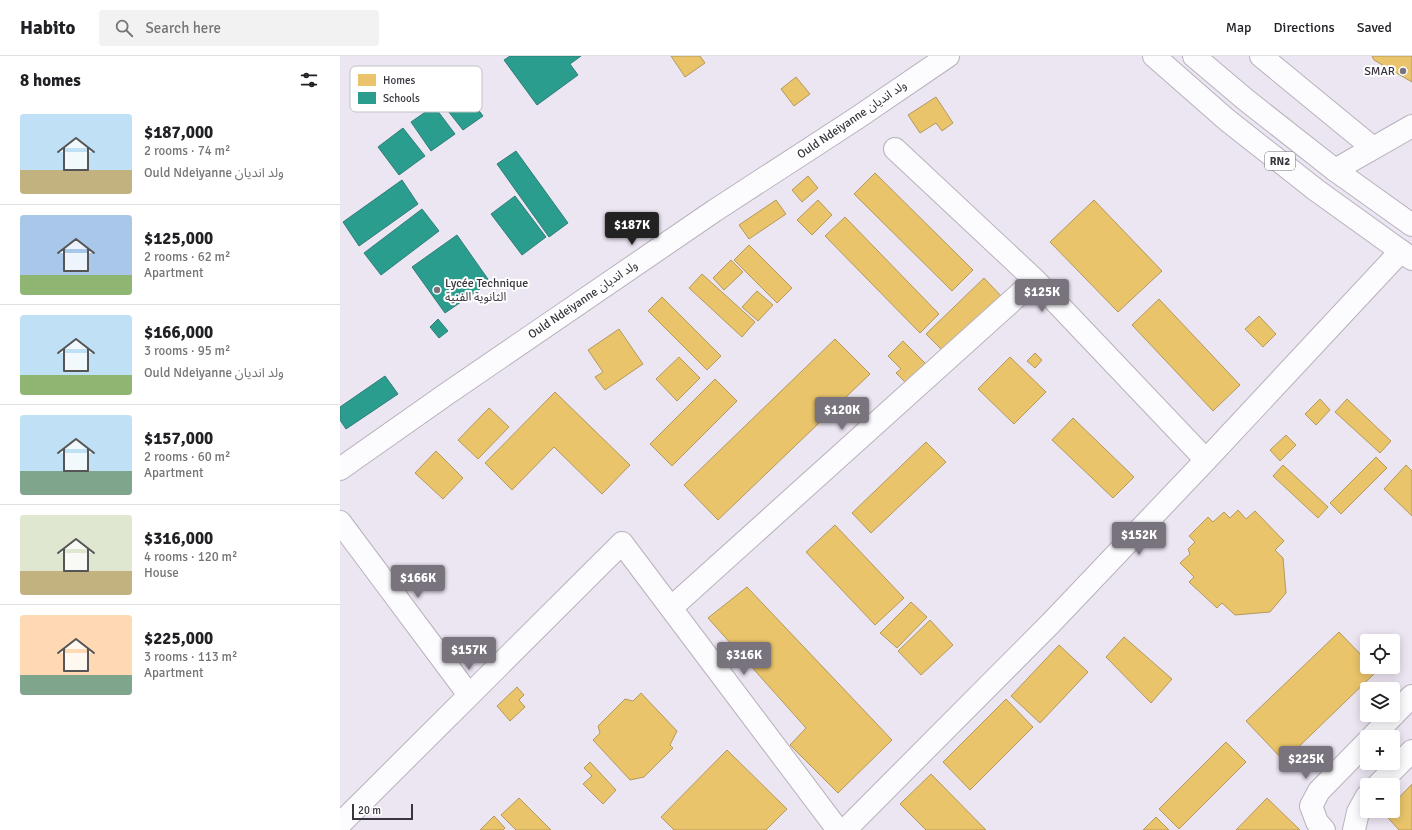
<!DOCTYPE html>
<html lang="en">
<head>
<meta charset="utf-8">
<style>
	body { margin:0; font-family:Signika,"Noto Sans Arabic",sans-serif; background:#f2f2f2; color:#202124; height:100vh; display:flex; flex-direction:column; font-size:15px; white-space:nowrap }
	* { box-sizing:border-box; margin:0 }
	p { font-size:13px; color:#757577 }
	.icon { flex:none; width:22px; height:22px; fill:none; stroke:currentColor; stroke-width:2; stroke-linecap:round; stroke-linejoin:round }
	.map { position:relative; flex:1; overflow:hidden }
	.panel { display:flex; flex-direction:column; background:#fff; width:340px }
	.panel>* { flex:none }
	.fabs { position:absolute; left:1020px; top:578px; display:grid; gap:8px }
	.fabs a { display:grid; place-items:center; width:40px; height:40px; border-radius:4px; background:#fff; box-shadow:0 2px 10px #0003; font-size:20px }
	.scale { position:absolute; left:12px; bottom:10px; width:61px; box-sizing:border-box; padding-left:4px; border:2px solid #3a353e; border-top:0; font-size:11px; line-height:14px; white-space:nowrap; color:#3a353e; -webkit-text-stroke:3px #fff; paint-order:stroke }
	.price { position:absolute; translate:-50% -34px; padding:0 9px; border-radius:4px; background:#78737d; color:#fff; font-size:13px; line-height:26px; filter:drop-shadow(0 1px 2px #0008) }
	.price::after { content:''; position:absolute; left:50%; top:24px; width:12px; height:9px; margin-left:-6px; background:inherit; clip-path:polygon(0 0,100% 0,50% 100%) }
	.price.on { background:#222; color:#fff }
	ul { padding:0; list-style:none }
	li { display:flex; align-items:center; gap:12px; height:100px; padding:0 20px }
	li+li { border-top:1px solid #e0e0e0 }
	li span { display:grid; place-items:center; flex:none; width:112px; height:80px; border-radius:4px; color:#555 }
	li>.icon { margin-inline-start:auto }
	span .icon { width:48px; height:48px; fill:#fffc; stroke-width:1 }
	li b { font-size:17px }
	h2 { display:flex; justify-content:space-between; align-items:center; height:48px; padding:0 20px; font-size:17px }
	header { display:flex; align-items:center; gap:24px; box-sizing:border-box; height:56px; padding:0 20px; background:#fff; border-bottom:1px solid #e0e0e0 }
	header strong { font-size:19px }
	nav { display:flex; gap:22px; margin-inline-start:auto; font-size:14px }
	.search { width:280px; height:36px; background:#f2f2f2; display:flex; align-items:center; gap:10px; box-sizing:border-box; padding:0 14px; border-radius:4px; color:#757577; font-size:15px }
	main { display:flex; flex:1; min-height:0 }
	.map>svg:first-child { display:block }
</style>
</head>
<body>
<header>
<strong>Habito</strong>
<div class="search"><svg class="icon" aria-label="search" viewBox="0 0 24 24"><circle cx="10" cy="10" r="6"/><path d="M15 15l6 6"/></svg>Search here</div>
<nav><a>Map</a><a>Directions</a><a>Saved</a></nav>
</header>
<main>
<section class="panel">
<h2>8 homes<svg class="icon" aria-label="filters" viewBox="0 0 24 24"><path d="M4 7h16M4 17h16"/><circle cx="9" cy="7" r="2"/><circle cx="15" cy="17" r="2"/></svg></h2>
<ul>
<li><span style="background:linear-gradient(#bfe0f5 70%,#c2b280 0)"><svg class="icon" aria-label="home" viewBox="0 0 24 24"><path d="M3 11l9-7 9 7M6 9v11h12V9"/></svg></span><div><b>$187,000</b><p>2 rooms · 74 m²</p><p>Ould Ndeiyanne ولد انديان</p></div></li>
<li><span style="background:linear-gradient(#a9c7e8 75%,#8fb573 0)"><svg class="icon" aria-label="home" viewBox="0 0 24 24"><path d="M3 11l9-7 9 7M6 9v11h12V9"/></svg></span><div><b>$125,000</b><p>2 rooms · 62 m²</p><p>Apartment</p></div></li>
<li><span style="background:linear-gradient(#bfe0f5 75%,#8fb573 0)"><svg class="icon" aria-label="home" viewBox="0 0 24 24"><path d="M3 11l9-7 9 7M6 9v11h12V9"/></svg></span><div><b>$166,000</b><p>3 rooms · 95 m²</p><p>Ould Ndeiyanne ولد انديان</p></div></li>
<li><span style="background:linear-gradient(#bfe0f5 70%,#7fa58c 0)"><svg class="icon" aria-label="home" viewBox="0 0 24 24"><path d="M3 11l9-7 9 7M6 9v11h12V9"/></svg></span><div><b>$157,000</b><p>2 rooms · 60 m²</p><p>Apartment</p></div></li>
<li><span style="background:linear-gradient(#dfe7d0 70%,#c2b280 0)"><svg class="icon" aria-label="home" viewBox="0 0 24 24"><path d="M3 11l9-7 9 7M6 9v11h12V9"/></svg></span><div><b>$316,000</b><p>4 rooms · 120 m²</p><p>House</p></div></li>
<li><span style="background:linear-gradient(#ffd9b3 75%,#7fa58c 0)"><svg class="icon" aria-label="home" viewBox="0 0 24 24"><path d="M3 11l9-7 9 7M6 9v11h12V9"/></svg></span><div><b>$225,000</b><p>3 rooms · 113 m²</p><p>Apartment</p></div></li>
</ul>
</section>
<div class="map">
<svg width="1072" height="774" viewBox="0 0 1072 774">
	<rect width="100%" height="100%" fill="#ece5f2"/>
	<path fill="#e9c46a" stroke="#b4995d" d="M 331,0 L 360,0 L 365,7 L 345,21 Z
		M 1032,0 L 1072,0 L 1072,26 L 1034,4 Z
		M 456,21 L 470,38 L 454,50 L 441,33 Z
		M 596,41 L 613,67 L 602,75 L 596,67 L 580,77 L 568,59 Z
		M 535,117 L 633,214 L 612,235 L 514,138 Z
		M 468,120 L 478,132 L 462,146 L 452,134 Z
		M 436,144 L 446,158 L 409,183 L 399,169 Z
		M 478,144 L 492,159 L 472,179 L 457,164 Z
		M 754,144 L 822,215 L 778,256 L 710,186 Z
		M 505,161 L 599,258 L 580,277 L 485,180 Z
		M 409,189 L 452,232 L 437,247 L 394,204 Z
		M 391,204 L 403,216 L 384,234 L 373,222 Z
		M 362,218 L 415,266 L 402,281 L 349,232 Z
		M 644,222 L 664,243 L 607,299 L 586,278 Z
		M 417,235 L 433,249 L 418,265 L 402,251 Z
		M 322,241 L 381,300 L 367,314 L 308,255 Z
		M 819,243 L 900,329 L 873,355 L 792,269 Z
		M 919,260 L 936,278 L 923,291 L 905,273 Z
		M 279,273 L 303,308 L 265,334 L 255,321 L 263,316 L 248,294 Z
		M 495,283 L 530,318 L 378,464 L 344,429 Z
		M 563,285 L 589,311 L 570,331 L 556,317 L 561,313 L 548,300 Z
		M 695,297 L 702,304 L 695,312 L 687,305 Z
		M 339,301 L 360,322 L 337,345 L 316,323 Z
		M 670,301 L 706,336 L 674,368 L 638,333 Z
		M 375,323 L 397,345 L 332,410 L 310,388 Z
		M 215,336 L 290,409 L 262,438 L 214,391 L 172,434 L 145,407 Z
		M 980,343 L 990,354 L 976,369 L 965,358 Z
		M 1007,343 L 1051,385 L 1040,397 L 995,356 Z
		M 149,352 L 169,371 L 138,403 L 118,384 Z
		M 733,362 L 794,421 L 773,442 L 712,384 Z
		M 946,379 L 956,389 L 940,405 L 930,394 Z
		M 586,386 L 606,406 L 531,477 L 512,457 Z
		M 96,395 L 123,422 L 103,443 L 75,417 Z
		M 1036,401 L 1047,412 L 1001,458 L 990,447 Z
		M 943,409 L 988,451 L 978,462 L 933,420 Z
		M 1066,409 L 1072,415 L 1072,460 L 1044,433 Z
		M 898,454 L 906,463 L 915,455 L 944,485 L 935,494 L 943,502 L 946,537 L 930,556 L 895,559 L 882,547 L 877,552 L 849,526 L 854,521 L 840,507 L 850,498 L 848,493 L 855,486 L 849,480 L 868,461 L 873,466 L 884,456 L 890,462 Z
		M 495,469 L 564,542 L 535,569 L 466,496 Z
		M 407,531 L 552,684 L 498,737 L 450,689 L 466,672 L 368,562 Z
		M 571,546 L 587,561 L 557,592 L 540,577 Z
		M 590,564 L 613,589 L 581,619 L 558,595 Z
		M 999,576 L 1027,605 L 1027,611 L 1033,611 L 1037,615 L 944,705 L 906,665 Z
		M 784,581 L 832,623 L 811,647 L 766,601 Z
		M 719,589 L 748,616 L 700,667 L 671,640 Z
		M 177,631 L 184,639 L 179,644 L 185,651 L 170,665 L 157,650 Z
		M 301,637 L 337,675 L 330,689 L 333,692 L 304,721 L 290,724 L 253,684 L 260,677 L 258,670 L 285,643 L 293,645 Z
		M 666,643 L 693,671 L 630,734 L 603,706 Z
		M 886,686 L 906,706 L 839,773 L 819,753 Z
		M 387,694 L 447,753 L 426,774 L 334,774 L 321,761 Z
		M 250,706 L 276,734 L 263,748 L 243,728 L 252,720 L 244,712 Z
		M 591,718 L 646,774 L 586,774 L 560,748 Z
		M 1072,728 L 1072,774 L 1059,774 L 1042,755 L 1044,757 L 1046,755 L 1053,755 L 1053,748 Z
		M 179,742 L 211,774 L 176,774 L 161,759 Z
		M 927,742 L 960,774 L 896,774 Z
		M 154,760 L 165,772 L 163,774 L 140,774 Z
		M 816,761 L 829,774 L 803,774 Z"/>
	<path fill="#2a9d8f" stroke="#2f7e77" d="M 170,0 L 241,0 L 230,8 L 238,19 L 197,49 L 164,4 Z
		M 121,31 L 143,60 L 123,74 L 101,46 Z
		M 94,50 L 115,78 L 91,95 L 71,66 Z
		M 63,72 L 85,100 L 59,119 L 38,91 Z
		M 176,95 L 228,167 L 209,181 L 157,108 Z
		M 62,124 L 78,148 L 19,190 L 3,166 Z
		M 175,140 L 206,181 L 182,199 L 151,158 Z
		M 82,153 L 99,175 L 41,219 L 24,197 Z
		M 117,179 L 150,226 L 105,257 L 72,211 Z
		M 98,263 L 108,275 L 99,282 L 90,271 Z
		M 45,320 L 58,338 L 6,373 L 0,364 L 0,351 Z"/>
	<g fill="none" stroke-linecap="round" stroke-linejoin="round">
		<defs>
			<path id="minor" d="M 921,0 L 1033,92
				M 555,93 L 695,224 L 866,404
				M 995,114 L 1072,70
				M 0,413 L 108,337 L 374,155 L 517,62 L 608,0
				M 0,466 L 129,639
				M 331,552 L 695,224
				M 1032,681 L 1072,640
				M 1038,729 L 1072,695
				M 0,768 L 282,487 L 498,774
				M 505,774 L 711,567 L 866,404 L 1061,195
				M 984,774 L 977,766 L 971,750 L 979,735 L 1027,686
				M 1014,774 L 1018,756 L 1027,740"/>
			<path id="highway" d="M 814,0 L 887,64 L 976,134 L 1072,203
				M 854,0 L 906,44 L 995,114 L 1072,169"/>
		</defs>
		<use href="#minor" stroke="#b7b2bc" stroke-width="24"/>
		<use href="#highway" stroke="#b7b2bc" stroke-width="24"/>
		<use href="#minor" stroke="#fcfbfd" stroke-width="22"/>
		<use href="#highway" stroke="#fcfbfd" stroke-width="22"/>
	</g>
	<g fill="#78737d" stroke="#fff" stroke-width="1.5">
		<circle cx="1063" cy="15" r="4"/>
		<circle cx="97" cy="234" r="4"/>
	</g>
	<g text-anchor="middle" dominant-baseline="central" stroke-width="4" stroke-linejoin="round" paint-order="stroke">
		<rect fill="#fff" stroke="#757278" stroke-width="1" x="925" y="96" width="30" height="18" rx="3"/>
		<g font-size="11" font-weight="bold" fill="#3a353e">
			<text x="940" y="105">RN2</text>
		</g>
		<g font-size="12" fill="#3a353e" stroke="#fff" text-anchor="end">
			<text x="1055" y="15">SMAR</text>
			<text x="105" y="227" text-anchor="start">Lycée Technique<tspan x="105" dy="14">الثانوية الفنية</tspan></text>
		</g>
		<g font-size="12" fill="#3a353e" stroke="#fff">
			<text transform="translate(512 64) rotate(-34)">Ould Ndeiyanne ولد انديان</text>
			<text transform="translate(243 244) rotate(-34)">Ould Ndeiyanne ولد انديان</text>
		</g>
	</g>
	<rect x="10" y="10" width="132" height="46" rx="6" fill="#fff" stroke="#c4c2c5" stroke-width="1"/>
	<rect x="18" y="18" width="18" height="12" fill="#e9c46a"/>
	<rect x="18" y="36" width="18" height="12" fill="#2a9d8f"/>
	<g font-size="11" fill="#3a353e">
		<text x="43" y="28">Homes</text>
		<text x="43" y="46">Schools</text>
	</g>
</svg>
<div class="fabs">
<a><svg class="icon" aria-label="locate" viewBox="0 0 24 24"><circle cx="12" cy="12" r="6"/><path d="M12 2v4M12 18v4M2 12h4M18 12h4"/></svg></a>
<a><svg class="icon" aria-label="layers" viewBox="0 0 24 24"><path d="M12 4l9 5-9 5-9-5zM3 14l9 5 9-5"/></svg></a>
<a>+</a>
<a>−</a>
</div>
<div class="scale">20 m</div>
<b class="price on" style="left:292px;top:190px">$187K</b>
<b class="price" style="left:702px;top:257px">$125K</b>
<b class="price" style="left:502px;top:375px">$120K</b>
<b class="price" style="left:799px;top:500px">$152K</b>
<b class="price" style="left:78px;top:543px">$166K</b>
<b class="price" style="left:129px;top:615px">$157K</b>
<b class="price" style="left:404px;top:620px">$316K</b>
<b class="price" style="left:966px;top:724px">$225K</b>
</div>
</main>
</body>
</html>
